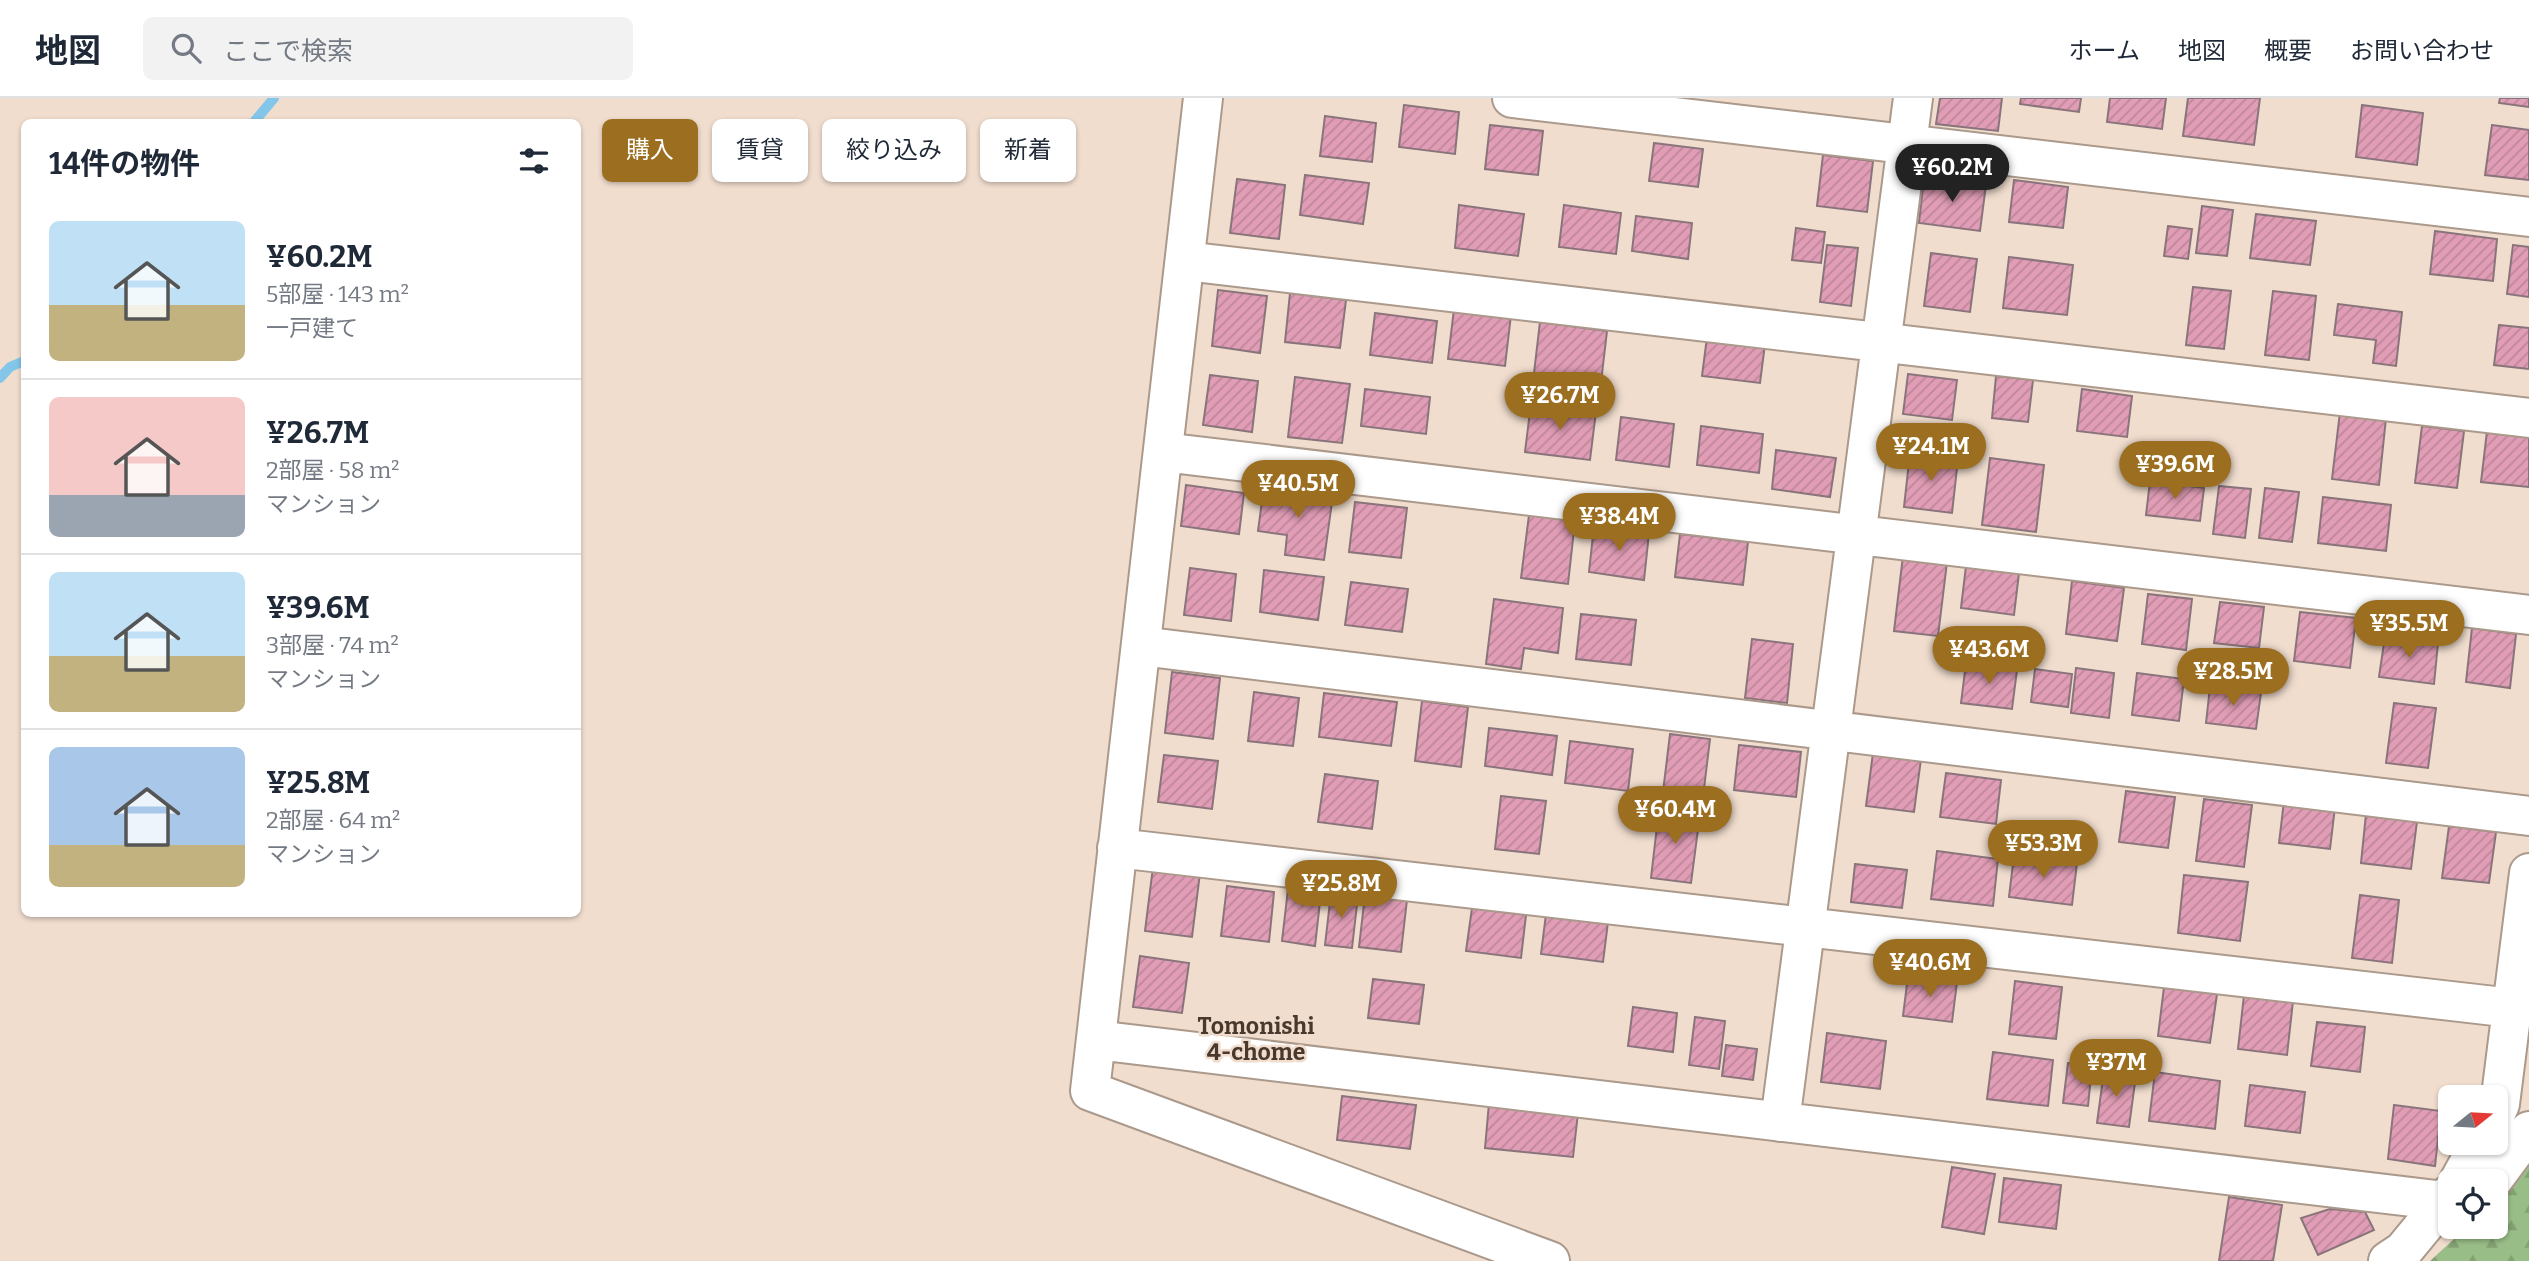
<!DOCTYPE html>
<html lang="ja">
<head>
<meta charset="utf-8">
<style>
	body { margin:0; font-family:Bitter,"Noto Sans JP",serif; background:#f2f2f3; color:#1f2937; height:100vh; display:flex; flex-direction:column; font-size:26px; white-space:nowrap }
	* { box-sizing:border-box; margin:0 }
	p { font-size:23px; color:#747a83 }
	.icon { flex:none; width:38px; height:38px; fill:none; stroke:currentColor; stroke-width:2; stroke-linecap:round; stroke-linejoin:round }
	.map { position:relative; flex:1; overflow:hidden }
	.sheet { position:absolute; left:21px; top:21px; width:560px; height:798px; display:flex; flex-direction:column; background:#fff; border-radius:10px; box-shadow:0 2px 5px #0004 }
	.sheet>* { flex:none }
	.guide { position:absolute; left:602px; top:21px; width:665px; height:63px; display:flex; gap:14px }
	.needle { width:46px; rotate:72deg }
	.controls { position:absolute; left:2438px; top:987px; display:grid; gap:14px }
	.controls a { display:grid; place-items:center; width:70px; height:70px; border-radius:10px; background:#fff; box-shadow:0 2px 5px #0004; font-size:35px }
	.price { position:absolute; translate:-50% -60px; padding:0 16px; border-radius:24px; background:#9c6e1f; color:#fff; font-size:23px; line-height:46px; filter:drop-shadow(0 2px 4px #0008) }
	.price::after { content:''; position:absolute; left:50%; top:42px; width:21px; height:16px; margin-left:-10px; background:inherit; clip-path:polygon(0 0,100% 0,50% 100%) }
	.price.active { background:#222; color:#fff }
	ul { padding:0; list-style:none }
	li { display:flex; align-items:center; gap:21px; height:175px; padding:0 28px }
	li+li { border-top:2px solid #e0e1e3 }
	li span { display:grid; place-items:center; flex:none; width:196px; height:140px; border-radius:10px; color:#555 }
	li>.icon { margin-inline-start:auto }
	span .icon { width:84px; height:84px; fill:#fffc; stroke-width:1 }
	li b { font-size:30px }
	h2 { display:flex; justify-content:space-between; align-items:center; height:84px; padding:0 28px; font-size:30px }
	.tag { padding:0 24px; border-radius:10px; background:#fff; box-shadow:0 2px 5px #0004; font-size:24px; line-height:63px }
	.tag.active { background:#9c6e1f; color:#fff }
	header { display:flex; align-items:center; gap:42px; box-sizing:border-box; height:98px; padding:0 35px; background:#fff; border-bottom:2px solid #e0e1e3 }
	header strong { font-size:33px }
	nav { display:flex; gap:38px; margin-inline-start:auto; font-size:24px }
	.search { width:490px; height:63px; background:#f2f2f3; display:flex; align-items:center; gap:18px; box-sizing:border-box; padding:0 24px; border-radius:10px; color:#747a83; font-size:26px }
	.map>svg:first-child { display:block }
</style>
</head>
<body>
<header>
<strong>地図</strong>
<div class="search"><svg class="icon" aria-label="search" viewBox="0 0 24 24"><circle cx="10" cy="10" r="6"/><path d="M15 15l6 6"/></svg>ここで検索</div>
<nav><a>ホーム</a><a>地図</a><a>概要</a><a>お問い合わせ</a></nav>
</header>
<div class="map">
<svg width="2529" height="1163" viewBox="0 0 2529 1163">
	<defs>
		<pattern id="forest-firs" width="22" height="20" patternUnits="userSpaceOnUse" patternTransform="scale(1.75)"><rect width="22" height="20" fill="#99bd87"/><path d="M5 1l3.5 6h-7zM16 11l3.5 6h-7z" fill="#83a173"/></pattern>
		<pattern id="building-hatch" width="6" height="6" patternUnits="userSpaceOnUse" patternTransform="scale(1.75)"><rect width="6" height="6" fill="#e09db5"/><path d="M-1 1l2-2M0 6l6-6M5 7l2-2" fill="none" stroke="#bf869a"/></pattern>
	</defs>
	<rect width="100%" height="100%" fill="#f0ddce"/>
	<path fill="url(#forest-firs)" d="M 2529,1050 L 2529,1163 L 2430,1163 L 2467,1129 L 2496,1129 L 2496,1099 Z"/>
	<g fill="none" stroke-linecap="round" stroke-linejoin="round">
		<path stroke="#84c5ea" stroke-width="10" d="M 254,24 L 274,0
			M 0,280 L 10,269 L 24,263"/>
	</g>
	<path fill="url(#building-hatch)" stroke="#8a747b" stroke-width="2" d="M 1940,0 L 2002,0 L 1998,33 L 1936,26 Z
		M 2021,0 L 2081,0 L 2079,14 L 2020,6 Z
		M 2110,0 L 2166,0 L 2162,31 L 2107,24 Z
		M 2188,0 L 2260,0 L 2254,47 L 2183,38 Z
		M 2500,0 L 2529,0 L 2529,9 L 2499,5 Z
		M 1404,7 L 1459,14 L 1455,56 L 1399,49 Z
		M 2362,7 L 2423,15 L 2417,67 L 2356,59 Z
		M 1325,18 L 1376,25 L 1372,64 L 1320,58 Z
		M 1490,27 L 1543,33 L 1538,77 L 1485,71 Z
		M 2492,27 L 2529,32 L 2529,82 L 2485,77 Z
		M 1654,45 L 1703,51 L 1698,89 L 1649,83 Z
		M 1823,57 L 1873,63 L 1867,114 L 1817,108 Z
		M 1305,77 L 1369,85 L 1363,126 L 1300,117 Z
		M 1924,80 L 1986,87 L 1980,133 L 1919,125 Z
		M 1237,81 L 1285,87 L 1279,141 L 1230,135 Z
		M 2014,82 L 2068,89 L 2063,130 L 2009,124 Z
		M 1459,107 L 1524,116 L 1518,158 L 1455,150 Z
		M 1564,107 L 1621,115 L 1616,156 L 1559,149 Z
		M 2202,108 L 2233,112 L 2227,158 L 2196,155 Z
		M 2256,116 L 2316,123 L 2310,167 L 2250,160 Z
		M 1636,118 L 1692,125 L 1688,161 L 1632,153 Z
		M 2168,128 L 2192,131 L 2188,161 L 2164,158 Z
		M 1796,130 L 1825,134 L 1821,165 L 1792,162 Z
		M 2435,133 L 2497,141 L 2493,183 L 2430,176 Z
		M 1827,147 L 1858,150 L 1851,208 L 1820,204 Z
		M 2513,147 L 2529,149 L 2529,199 L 2507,196 Z
		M 1931,155 L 1977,161 L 1970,214 L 1924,208 Z
		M 2009,159 L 2073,167 L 2067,217 L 2003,210 Z
		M 2193,189 L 2231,193 L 2224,251 L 2186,247 Z
		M 1218,192 L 1267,198 L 1260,255 L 1212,248 Z
		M 2273,193 L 2316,198 L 2309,262 L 2265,257 Z
		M 1290,195 L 1346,202 L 1340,250 L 1285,244 Z
		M 2338,206 L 2402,214 L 2396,268 L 2373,265 L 2376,242 L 2334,237 Z
		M 1454,211 L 1511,217 L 1505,268 L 1448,261 Z
		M 1375,215 L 1437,223 L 1432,265 L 1370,257 Z
		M 1540,224 L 1607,233 L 1601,284 L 1534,275 Z
		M 2499,227 L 2529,230 L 2529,271 L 2494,267 Z
		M 1707,239 L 1765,246 L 1760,285 L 1702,278 Z
		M 1908,276 L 1957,282 L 1952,322 L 1903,316 Z
		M 1210,277 L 1258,283 L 1252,334 L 1203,327 Z
		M 1996,278 L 2033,282 L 2028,324 L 1992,320 Z
		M 1295,279 L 1350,286 L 1342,345 L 1288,339 Z
		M 1365,291 L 1430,299 L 1426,336 L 1361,328 Z
		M 2082,291 L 2132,298 L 2127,339 L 2077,333 Z
		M 1531,305 L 1596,313 L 1590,362 L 1525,354 Z
		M 2340,314 L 2386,320 L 2379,387 L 2332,381 Z
		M 1621,319 L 1674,326 L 1669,369 L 1616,362 Z
		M 1701,328 L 1763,336 L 1759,375 L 1697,367 Z
		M 2422,328 L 2464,333 L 2457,390 L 2415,385 Z
		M 2487,333 L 2529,338 L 2529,389 L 2481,384 Z
		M 1776,352 L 1836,360 L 1830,399 L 1772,391 Z
		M 1910,355 L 1958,361 L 1952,415 L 1904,409 Z
		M 1990,360 L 2044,367 L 2036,434 L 1982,427 Z
		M 2150,383 L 2204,390 L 2200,423 L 2146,417 Z
		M 1186,387 L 1244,395 L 1239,436 L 1181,428 Z
		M 1264,388 L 1333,397 L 1324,462 L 1285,457 L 1287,437 L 1258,433 Z
		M 2219,388 L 2251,391 L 2245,440 L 2213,436 Z
		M 2265,390 L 2299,394 L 2292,444 L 2259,440 Z
		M 2323,399 L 2391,407 L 2386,453 L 2318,445 Z
		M 1355,404 L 1407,410 L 1401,460 L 1349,454 Z
		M 1529,417 L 1575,423 L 1568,486 L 1521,480 Z
		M 1594,428 L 1649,435 L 1644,482 L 1589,474 Z
		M 1680,436 L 1748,444 L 1743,487 L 1675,479 Z
		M 1903,458 L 1947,464 L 1938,538 L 1894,533 Z
		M 1966,468 L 2019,475 L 2014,517 L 1961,510 Z
		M 1190,470 L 1236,476 L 1231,523 L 1184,517 Z
		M 1264,472 L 1324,479 L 1318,522 L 1260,514 Z
		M 2072,483 L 2124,490 L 2117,543 L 2066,536 Z
		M 1351,484 L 1408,491 L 1402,534 L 1345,527 Z
		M 2148,496 L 2192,501 L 2186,552 L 2142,546 Z
		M 1494,501 L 1563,510 L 1558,555 L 1524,550 L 1521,571 L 1486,566 Z
		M 2220,504 L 2264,509 L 2259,550 L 2214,545 Z
		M 2300,514 L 2356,520 L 2350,570 L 2294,563 Z
		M 1581,516 L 1636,522 L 1631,567 L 1576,561 Z
		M 2472,530 L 2516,536 L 2510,590 L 2466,584 Z
		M 2385,538 L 2438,545 L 2434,586 L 2379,579 Z
		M 1752,541 L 1793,546 L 1787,605 L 1745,600 Z
		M 1966,565 L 2017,572 L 2012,611 L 1961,605 Z
		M 2076,570 L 2114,575 L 2109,620 L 2071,615 Z
		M 2035,571 L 2072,576 L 2068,609 L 2031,604 Z
		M 1172,574 L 1220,580 L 1213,641 L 1165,635 Z
		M 2137,575 L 2184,581 L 2179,623 L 2132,617 Z
		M 2210,589 L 2261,595 L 2256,631 L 2206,625 Z
		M 1254,594 L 1299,600 L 1293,648 L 1248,643 Z
		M 1324,595 L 1397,604 L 1391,648 L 1319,639 Z
		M 1422,603 L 1468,609 L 1461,669 L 1415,663 Z
		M 2394,605 L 2436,610 L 2428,670 L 2386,665 Z
		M 1489,630 L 1557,638 L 1552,677 L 1485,668 Z
		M 1670,636 L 1710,641 L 1703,699 L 1663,694 Z
		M 1570,643 L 1633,651 L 1628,693 L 1565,685 Z
		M 1739,647 L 1801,654 L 1796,699 L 1734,692 Z
		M 1873,655 L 1921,661 L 1914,714 L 1866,708 Z
		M 1164,657 L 1218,663 L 1212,711 L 1158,704 Z
		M 1946,675 L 2001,682 L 1996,726 L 1940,719 Z
		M 1325,676 L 1378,683 L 1372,731 L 1318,724 Z
		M 2126,693 L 2175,699 L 2168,750 L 2119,744 Z
		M 1501,698 L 1546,703 L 1539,756 L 1495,751 Z
		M 2204,701 L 2252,707 L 2244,769 L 2196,763 Z
		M 2284,703 L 2335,709 L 2330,751 L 2279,745 Z
		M 1659,711 L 1700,716 L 1691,785 L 1651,780 Z
		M 2366,716 L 2417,723 L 2411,771 L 2361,765 Z
		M 2449,728 L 2496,734 L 2489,785 L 2442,780 Z
		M 1937,753 L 1998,761 L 1993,808 L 1931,801 Z
		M 2014,757 L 2077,765 L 2072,807 L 2009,799 Z
		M 1855,766 L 1907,772 L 1902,810 L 1851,804 Z
		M 1153,769 L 1200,775 L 1192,839 L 1145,833 Z
		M 2184,777 L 2248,784 L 2240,843 L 2178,835 Z
		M 1227,788 L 1274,794 L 1269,844 L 1221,838 Z
		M 1366,788 L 1408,793 L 1401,854 L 1359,849 Z
		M 1288,791 L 1321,795 L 1315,848 L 1282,843 Z
		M 1331,795 L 1358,798 L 1352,850 L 1325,847 Z
		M 2360,797 L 2399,802 L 2392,865 L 2352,860 Z
		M 1472,810 L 1526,817 L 1521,860 L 1466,853 Z
		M 1546,816 L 1608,824 L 1603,864 L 1541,856 Z
		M 1140,858 L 1189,865 L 1182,915 L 1133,909 Z
		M 1908,878 L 1957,884 L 1952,924 L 1903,918 Z
		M 1373,881 L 1424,887 L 1419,926 L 1368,920 Z
		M 2015,883 L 2062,889 L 2056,941 L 2009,936 Z
		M 2164,889 L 2217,896 L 2210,945 L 2158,938 Z
		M 2244,897 L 2293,903 L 2287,957 L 2238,951 Z
		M 1633,909 L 1677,915 L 1673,954 L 1628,948 Z
		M 1695,919 L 1725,923 L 1719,971 L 1689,967 Z
		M 2317,924 L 2365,929 L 2360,974 L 2311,968 Z
		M 1827,935 L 1886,943 L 1880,991 L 1821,984 Z
		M 1726,947 L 1757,951 L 1753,982 L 1722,978 Z
		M 1993,954 L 2053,962 L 2048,1008 L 1987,1001 Z
		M 2068,965 L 2092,968 L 2088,1008 L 2063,1005 Z
		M 2104,973 L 2136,977 L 2129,1029 L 2097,1025 Z
		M 2155,974 L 2220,983 L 2215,1031 L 2149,1023 Z
		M 2250,987 L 2305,994 L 2300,1035 L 2245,1028 Z
		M 1342,998 L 1416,1007 L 1410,1051 L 1337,1042 Z
		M 1489,1005 L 1578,1015 L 1573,1059 L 1485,1050 Z
		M 2394,1007 L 2441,1013 L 2435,1068 L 2388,1061 Z
		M 1952,1069 L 1995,1076 L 1984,1136 L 1942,1129 Z
		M 2004,1080 L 2061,1087 L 2056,1131 L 1999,1124 Z
		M 2229,1099 L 2282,1107 L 2273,1163 L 2219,1163 Z
		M 2330,1111 L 2365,1114 L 2374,1132 L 2318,1157 L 2301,1120 Z"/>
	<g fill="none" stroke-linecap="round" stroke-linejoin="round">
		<defs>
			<path id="minor" d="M 1203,0 L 1090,993 L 1550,1163
				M 1512,0 L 2529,119
				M 1185,163 L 2529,320
				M 1163,354 L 2529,517
				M 1141,548 L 2529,718
				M 1117,750 L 2512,910
				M 1096,942 L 2445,1103
				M 2496,1015 L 2500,1006 L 2529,775
				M 1780,1024 L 1913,0
				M 2459,1083 L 2480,1045
				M 2492,1083 L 2529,1033
				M 2388,1163 L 2403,1153 L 2450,1096"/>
		</defs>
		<use href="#minor" stroke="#ab998b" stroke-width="42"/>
		<use href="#minor" stroke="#fff" stroke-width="38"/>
	</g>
	<g text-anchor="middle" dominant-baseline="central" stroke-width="5" stroke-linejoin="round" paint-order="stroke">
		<g font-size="23" font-weight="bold" fill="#49392d" stroke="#f0ddce">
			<text x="1256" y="928">Tomonishi<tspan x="1256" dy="26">4-chome</tspan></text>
		</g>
	</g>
</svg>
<div class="controls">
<a><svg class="needle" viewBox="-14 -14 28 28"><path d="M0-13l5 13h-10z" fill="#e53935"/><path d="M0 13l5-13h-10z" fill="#747a83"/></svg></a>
<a><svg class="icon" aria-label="locate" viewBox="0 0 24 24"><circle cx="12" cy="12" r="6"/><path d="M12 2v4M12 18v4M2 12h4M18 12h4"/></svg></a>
</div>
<b class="price active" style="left:1952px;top:106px">¥60.2M</b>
<b class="price" style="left:1560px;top:334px">¥26.7M</b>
<b class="price" style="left:1931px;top:385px">¥24.1M</b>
<b class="price" style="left:2175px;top:403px">¥39.6M</b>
<b class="price" style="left:1298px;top:422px">¥40.5M</b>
<b class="price" style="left:1619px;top:455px">¥38.4M</b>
<b class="price" style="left:2409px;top:562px">¥35.5M</b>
<b class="price" style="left:1989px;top:588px">¥43.6M</b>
<b class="price" style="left:2233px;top:610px">¥28.5M</b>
<b class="price" style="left:1675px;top:748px">¥60.4M</b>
<b class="price" style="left:2043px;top:782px">¥53.3M</b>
<b class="price" style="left:1341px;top:822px">¥25.8M</b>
<b class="price" style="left:1930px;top:901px">¥40.6M</b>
<b class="price" style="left:2116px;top:1001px">¥37M</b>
<div class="guide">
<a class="tag active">購入</a>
<a class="tag">賃貸</a>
<a class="tag">絞り込み</a>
<a class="tag">新着</a>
</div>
<section class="sheet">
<h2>14件の物件<svg class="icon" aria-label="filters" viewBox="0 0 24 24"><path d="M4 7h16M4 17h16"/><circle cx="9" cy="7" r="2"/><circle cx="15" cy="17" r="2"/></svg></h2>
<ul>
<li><span style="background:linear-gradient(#bfe0f5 60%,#c2b280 0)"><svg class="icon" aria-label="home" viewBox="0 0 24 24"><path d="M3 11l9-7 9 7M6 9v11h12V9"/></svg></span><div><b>¥60.2M</b><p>5部屋 · 143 m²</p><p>一戸建て</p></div></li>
<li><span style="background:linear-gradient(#f6c9c9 70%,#9aa5b1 0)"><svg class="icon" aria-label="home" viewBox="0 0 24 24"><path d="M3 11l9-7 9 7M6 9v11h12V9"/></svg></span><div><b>¥26.7M</b><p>2部屋 · 58 m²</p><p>マンション</p></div></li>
<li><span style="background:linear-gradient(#bfe0f5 60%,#c2b280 0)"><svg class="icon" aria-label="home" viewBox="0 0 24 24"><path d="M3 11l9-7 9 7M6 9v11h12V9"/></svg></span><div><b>¥39.6M</b><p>3部屋 · 74 m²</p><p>マンション</p></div></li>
<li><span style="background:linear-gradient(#a9c7e8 70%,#c2b280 0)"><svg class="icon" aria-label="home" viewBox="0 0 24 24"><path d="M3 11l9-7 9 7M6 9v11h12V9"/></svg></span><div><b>¥25.8M</b><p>2部屋 · 64 m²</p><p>マンション</p></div></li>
</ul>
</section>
</div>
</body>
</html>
